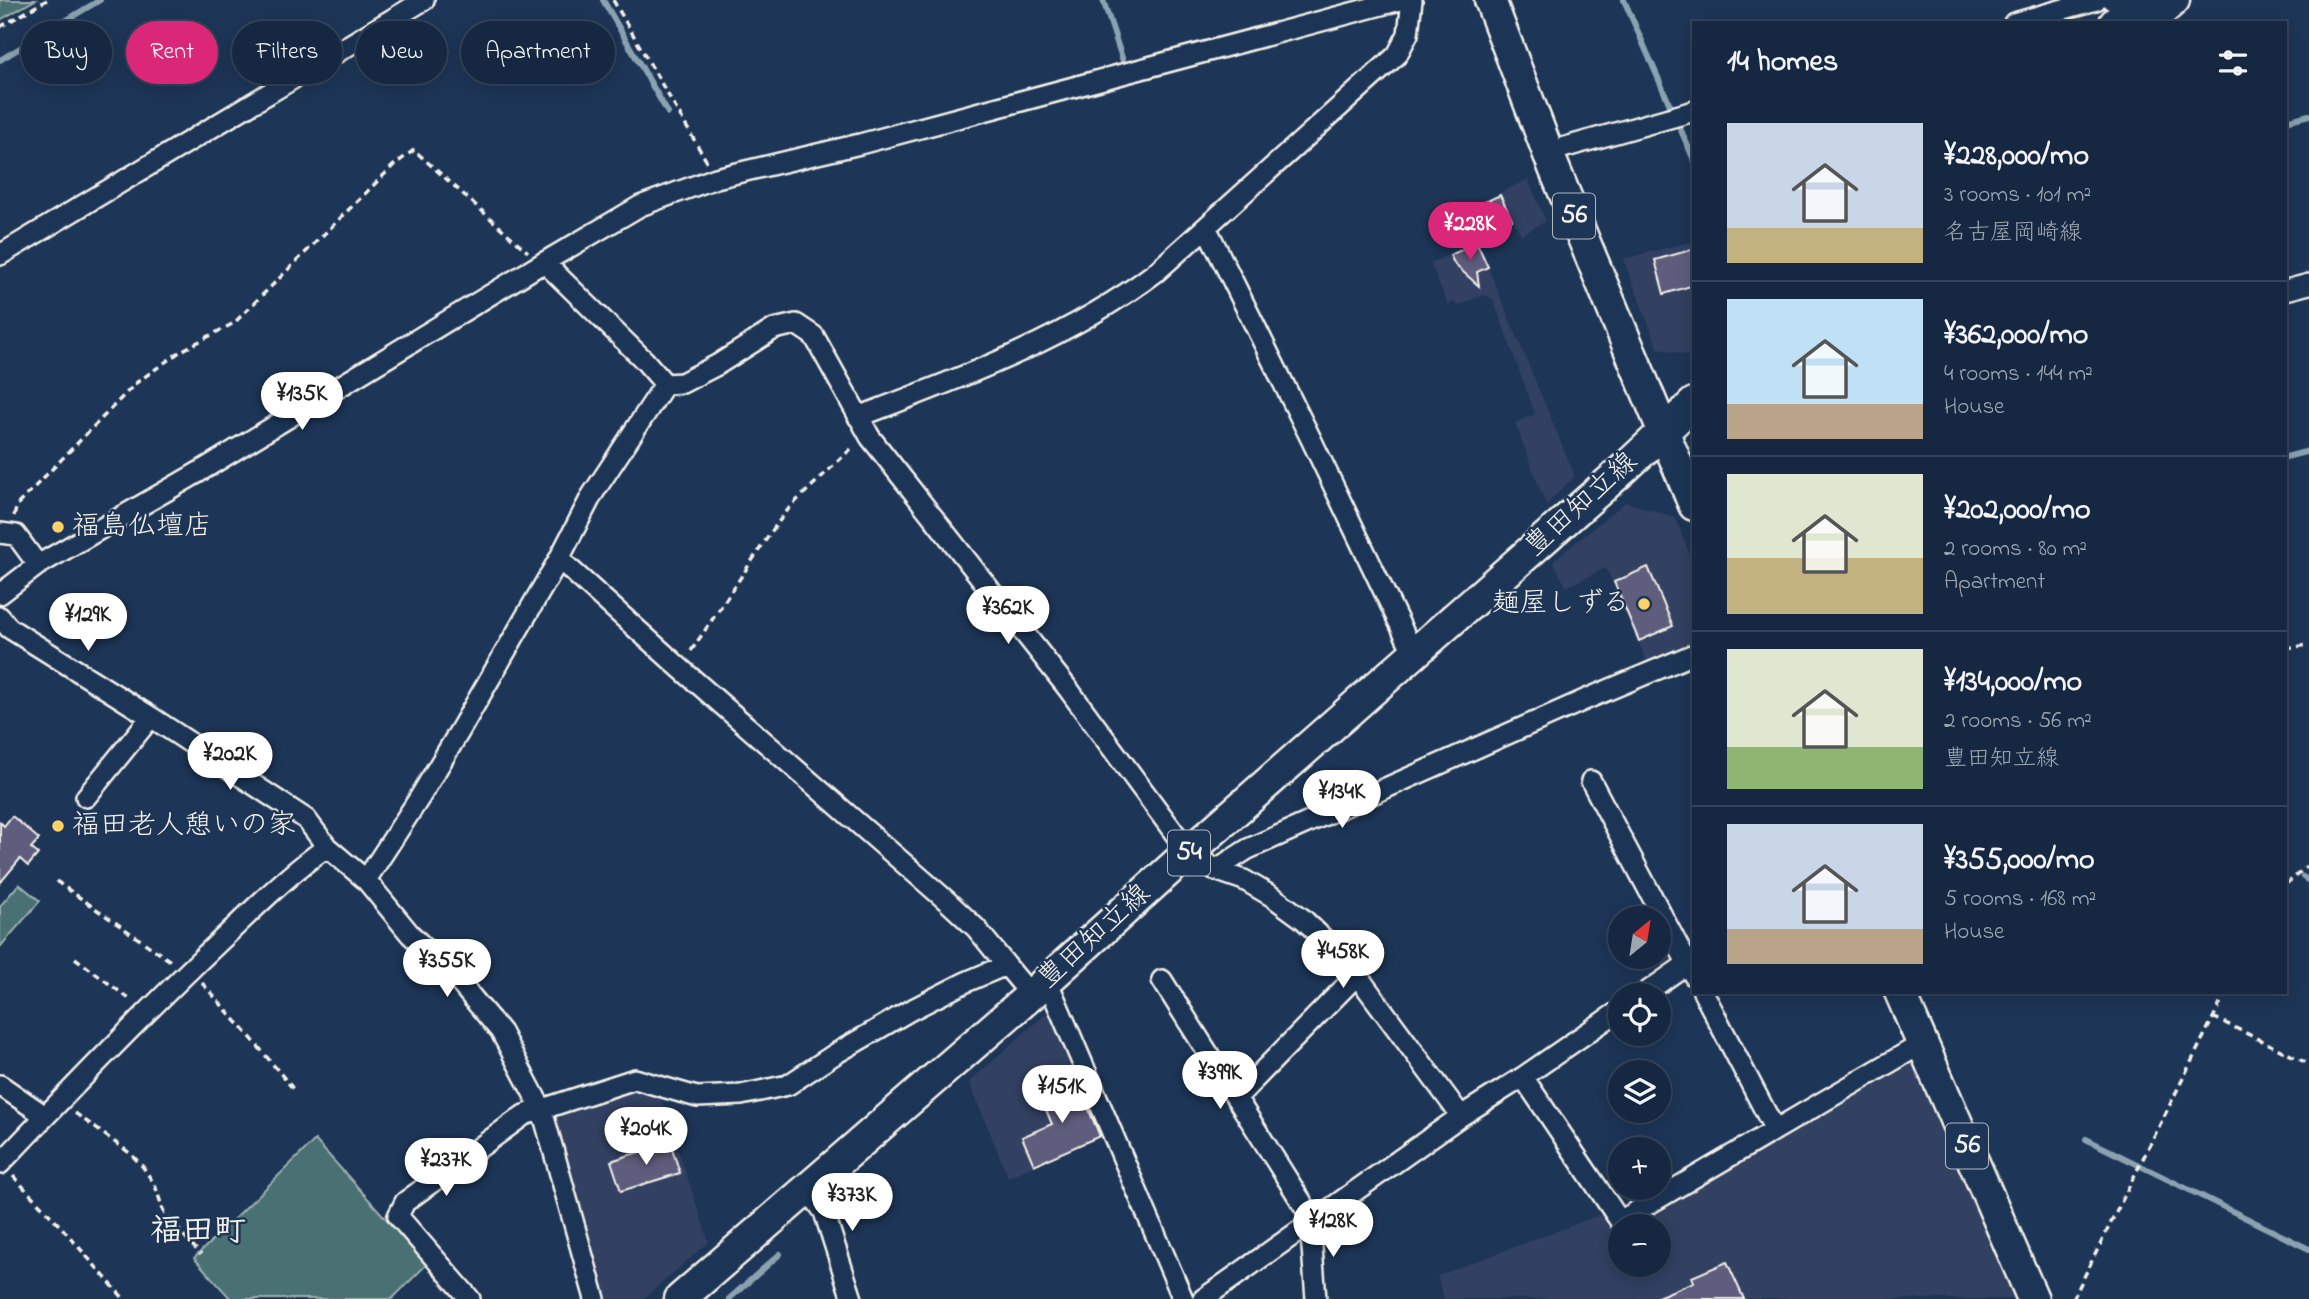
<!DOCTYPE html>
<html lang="en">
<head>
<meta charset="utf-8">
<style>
	body { margin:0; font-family:"Indie Flower","Klee One",sans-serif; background:#23344c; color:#f1f3f6; height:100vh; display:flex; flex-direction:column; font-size:26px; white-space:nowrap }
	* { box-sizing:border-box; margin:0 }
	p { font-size:23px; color:#9ea6b1 }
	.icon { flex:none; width:38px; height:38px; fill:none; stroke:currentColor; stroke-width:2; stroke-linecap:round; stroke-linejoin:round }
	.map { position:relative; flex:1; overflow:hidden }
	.details { position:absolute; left:1692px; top:21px; width:595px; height:973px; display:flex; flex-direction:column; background:#162841; border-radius:0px; box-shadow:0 4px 18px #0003,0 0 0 2px #35445a }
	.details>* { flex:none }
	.guide { position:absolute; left:21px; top:21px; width:665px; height:63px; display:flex; gap:14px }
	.needle { width:46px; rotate:30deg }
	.tools { position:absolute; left:1608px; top:906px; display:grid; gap:14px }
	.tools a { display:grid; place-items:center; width:63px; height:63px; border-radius:50%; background:#162841; box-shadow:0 4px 18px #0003,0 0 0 2px #35445a; font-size:35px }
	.price { position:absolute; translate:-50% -60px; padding:0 16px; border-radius:24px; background:#fff; color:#222; font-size:23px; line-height:46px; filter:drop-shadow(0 2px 4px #0008) }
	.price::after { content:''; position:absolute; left:50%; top:42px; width:21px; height:16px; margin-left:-10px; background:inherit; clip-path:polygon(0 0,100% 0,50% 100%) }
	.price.on { background:#db2777; color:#fff }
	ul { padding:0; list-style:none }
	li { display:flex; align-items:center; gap:21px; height:175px; padding:0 35px }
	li+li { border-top:2px solid #35445a }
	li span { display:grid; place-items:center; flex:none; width:196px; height:140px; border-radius:0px; color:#555 }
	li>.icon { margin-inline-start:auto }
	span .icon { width:84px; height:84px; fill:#fffc; stroke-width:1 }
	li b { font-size:30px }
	h2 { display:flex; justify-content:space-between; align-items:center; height:84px; padding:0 35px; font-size:30px }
	.chip { padding:0 24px; border-radius:32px; background:#162841; box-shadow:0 4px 18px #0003,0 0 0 2px #35445a; font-size:24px; line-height:63px }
	.chip.on { background:#db2777; color:#fff }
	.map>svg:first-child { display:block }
</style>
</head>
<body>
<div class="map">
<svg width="2309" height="1299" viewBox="0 0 2309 1299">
	<rect width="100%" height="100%" fill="#1d3557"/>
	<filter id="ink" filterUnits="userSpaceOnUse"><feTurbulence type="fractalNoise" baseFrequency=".0143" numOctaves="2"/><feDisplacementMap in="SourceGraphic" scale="14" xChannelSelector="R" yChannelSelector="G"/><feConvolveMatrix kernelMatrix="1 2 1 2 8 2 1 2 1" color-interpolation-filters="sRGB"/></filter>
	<g filter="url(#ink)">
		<path fill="#314162" d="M 1528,179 L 1546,221 L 1521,235 L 1513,220 L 1496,228 L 1497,233 L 1478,243 L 1575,476 L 1546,505 L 1515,423 L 1535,414 L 1493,299 L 1484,295 L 1457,306 L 1455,302 L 1448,305 L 1430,263 L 1465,248 L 1453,223 L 1458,220 L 1456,215 Z
			M 1694,241 L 1694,357 L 1658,348 L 1623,259 Z
			M 1625,502 L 1675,517 L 1694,566 L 1694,645 L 1648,664 L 1606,568 L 1566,587 L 1553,561 Z
			M 1050,1010 L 1105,1135 L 1008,1177 L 969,1082 Z
			M 1917,1054 L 2018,1299 L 1444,1299 L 1437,1276 L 1602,1214 L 1615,1232 L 1620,1229 L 1620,1265 L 1659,1265 L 1659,1227 L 1624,1227 Z
			M 635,1086 L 659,1093 L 709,1242 L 643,1299 L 603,1299 L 549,1112 Z"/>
		<path fill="#486f73" stroke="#9eb0ae" stroke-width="2" d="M 0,0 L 35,0 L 0,20 Z
			M 19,884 L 40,901 L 0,947 L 0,906 Z
			M 315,1140 L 427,1264 L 392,1299 L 231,1299 L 194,1258 Z"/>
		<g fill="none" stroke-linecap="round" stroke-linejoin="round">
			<path stroke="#8ba2b1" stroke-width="6" d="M 603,0 L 668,113
				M 1103,0 L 1123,61
				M 1624,0 L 1694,160
				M 0,60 L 100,0
				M 2286,121 L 2309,115
				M 2286,457 L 2309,451
				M 2303,877 L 2309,881
				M 2086,1139 L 2309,1249
				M 729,1299 L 780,1254"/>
		</g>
		<path fill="#5f5d7d" stroke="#f4f1e8" stroke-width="2" d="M 1500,195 L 1512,220 L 1495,228 L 1497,232 L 1465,248 L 1453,224 L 1460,221 L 1457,215 Z
			M 1477,243 L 1488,267 L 1477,272 L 1479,286 L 1455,265 L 1450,255 Z
			M 1694,249 L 1694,285 L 1664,294 L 1655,260 Z
			M 1648,567 L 1673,626 L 1639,641 L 1614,582 Z
			M 12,816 L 39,839 L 31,848 L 38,854 L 28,866 L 20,859 L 0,883 L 0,822 L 4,826 Z
			M 1077,1082 L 1100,1136 L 1034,1165 L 1022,1137 L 1052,1124 L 1041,1098 Z
			M 670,1142 L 680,1173 L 621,1191 L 611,1161 Z
			M 1727,1262 L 1744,1299 L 1653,1299 L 1694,1282 L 1692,1277 Z"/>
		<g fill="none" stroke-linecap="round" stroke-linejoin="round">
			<defs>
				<path id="minor" d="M 2112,0 L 2132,8
					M 2014,23 L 2096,0
					M 1548,152 L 1694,111
					M 1206,227 L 1311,439 L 1414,654
					M 0,255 L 424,0
					M 544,262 L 644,360 L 665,384
					M 2286,290 L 2309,284
					M 665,384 L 682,383 L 717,365 L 774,329 L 796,324 L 814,336 L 870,437 L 1069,690 L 1179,839 L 1215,870 L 1244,880 L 1273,897 L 1303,919 L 1332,947 L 1357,975 L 1461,1116
					M 858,417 C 961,378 1068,339 1156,272 L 1397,55 L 1408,34 L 1412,0
					M 0,533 L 16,535 L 38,565
					M 559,559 L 680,668 L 947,901 L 976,928 L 1006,965
					M 0,594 L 38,565 L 199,472 L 541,264 L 640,206 L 716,178 L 860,144 L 1400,0
					M 0,617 L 9,628 L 151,717 L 306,819 L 327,847 L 366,880 L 410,934 L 455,977 L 501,1032 L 542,1110 L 595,1299
					M 1591,781 L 1694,976
					M 86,797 L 151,717
					M 1215,870 L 1248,849 L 1589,698 L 1694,654
					M 366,880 L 420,797 L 459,732 L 559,559 L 592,495 L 665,384
					M 1047,980 L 1183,1299
					M 1162,980 L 1313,1220
					M 1703,992 L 1775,1130
					M 1641,996 L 1694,959
					M 1523,1077 L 1620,1221 L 1923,1043
					M 0,1085 L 45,1116
					M 1236,1098 L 1357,975
					M 0,1164 C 72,1088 144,1013 220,941 C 255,908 288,874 327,847
					M 808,1189 L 824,1212 L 852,1299
					M 1310,1222 L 1316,1299
					M 470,1299 L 398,1216 L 405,1202 L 524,1115 L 635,1079 L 697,1097 L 741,1095 L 788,1085 L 835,1054 L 909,1011 L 966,982 L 1006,965 L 1031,995
					M 1203,1299 L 1461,1116 L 1523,1077 L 1620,1010"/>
				<path id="primary" d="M 1490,0 L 1554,168 L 1694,505
					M 2115,23 L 2141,0
					M 2148,23 L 2174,0
					M 1900,992 L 2033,1299
					M 680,1299 L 1031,995 L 1179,861 L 1627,466 L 1694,403"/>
			</defs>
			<use href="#minor" stroke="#f4f1e8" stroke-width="24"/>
			<use href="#primary" stroke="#f4f1e8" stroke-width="35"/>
			<path stroke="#f4f1e8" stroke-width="3.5" stroke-dasharray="7 5" stroke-linecap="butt" d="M 613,0 L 707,162
				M 0,27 L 47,0
				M 14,516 L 17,505 L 136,383 L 181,351 L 234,323 L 394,165 L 414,150 L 528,252
				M 2286,648 L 2309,645
				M 691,651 L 776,525 L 791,506 L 853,447
				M 56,881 L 172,962
				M 2286,884 L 2309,865
				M 75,958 L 132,1001
				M 202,983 L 252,1039 L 294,1090
				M 2213,1017 L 2309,1064
				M 75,1113 L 131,1154 L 143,1167 L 155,1185 L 164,1213 L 201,1255
				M 13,1176 L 62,1228 L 124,1299
				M 2073,1299 L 2226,992"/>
			<use href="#minor" stroke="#1d3557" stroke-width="19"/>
			<use href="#primary" stroke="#1d3557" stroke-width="30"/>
		</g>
	</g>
	<g fill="#ffd166" stroke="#1d3557" stroke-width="2.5">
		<circle cx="58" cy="527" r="7"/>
		<circle cx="1644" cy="604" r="7"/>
		<circle cx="58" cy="826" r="7"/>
	</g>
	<g text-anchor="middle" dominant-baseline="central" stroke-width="5" stroke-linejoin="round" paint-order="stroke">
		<g fill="#1d3557" stroke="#b4b9bc" stroke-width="2">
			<rect x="1553" y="193.5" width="42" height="45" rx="5"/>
			<rect x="1168" y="830.5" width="42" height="45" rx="5"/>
			<rect x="1946" y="1123.5" width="42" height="45" rx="5"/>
		</g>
		<g font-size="26" font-weight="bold" fill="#f4f1e8">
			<text x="1574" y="216">56</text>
			<text x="1189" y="853">54</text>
			<text x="1967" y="1146">56</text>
		</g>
		<g font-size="28" fill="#f4f1e8" stroke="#1d3557">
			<text transform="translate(1582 505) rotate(-42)">豊田知立線</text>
			<text transform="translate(1095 937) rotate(-42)">豊田知立線</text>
		</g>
		<g font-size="28" fill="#f4f1e8" stroke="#1d3557" text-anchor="start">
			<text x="72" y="527">福島仏壇店</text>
			<text x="1630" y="604" text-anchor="end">麺屋しずる</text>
			<text x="72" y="826">福田老人憩いの家</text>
		</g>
		<g font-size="32" font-weight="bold" fill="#f4f1e8" stroke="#1d3557">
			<text x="198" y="1232">福田町</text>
		</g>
	</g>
</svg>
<div class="tools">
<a><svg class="needle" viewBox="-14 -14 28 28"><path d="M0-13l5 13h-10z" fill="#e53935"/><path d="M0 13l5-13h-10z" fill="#9ea6b1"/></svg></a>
<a><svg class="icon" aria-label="locate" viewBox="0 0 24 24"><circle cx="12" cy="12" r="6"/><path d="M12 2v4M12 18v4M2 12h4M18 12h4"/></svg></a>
<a><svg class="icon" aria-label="layers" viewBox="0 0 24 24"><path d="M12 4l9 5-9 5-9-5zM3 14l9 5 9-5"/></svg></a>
<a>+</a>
<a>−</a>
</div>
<b class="price on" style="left:1470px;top:262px">¥228K</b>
<b class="price" style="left:302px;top:432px">¥135K</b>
<b class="price" style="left:1008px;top:646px">¥362K</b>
<b class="price" style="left:88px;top:653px">¥129K</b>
<b class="price" style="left:230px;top:792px">¥202K</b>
<b class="price" style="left:1342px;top:830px">¥134K</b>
<b class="price" style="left:1343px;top:990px">¥458K</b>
<b class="price" style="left:447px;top:999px">¥355K</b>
<b class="price" style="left:1220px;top:1111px">¥399K</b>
<b class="price" style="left:1062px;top:1125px">¥151K</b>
<b class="price" style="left:646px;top:1167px">¥204K</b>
<b class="price" style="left:446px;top:1198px">¥237K</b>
<b class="price" style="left:852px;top:1233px">¥373K</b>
<b class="price" style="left:1333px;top:1259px">¥128K</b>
<div class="guide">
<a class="chip">Buy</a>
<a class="chip on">Rent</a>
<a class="chip">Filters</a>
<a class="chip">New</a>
<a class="chip">Apartment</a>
</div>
<section class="details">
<h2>14 homes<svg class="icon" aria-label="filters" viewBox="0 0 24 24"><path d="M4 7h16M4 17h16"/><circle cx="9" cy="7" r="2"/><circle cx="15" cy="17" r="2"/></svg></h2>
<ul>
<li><span style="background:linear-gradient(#c9d6e8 75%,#c2b280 0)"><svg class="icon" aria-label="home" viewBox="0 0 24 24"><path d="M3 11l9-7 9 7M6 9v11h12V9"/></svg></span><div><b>¥228,000/mo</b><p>3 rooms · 101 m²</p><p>名古屋岡崎線</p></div></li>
<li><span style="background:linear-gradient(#bfe0f5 75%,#b9a48a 0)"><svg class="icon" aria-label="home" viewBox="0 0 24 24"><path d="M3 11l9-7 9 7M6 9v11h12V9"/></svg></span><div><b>¥362,000/mo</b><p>4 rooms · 144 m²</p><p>House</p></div></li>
<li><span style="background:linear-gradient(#dfe7d0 60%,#c2b280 0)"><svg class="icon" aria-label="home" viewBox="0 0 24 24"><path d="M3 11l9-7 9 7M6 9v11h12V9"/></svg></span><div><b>¥202,000/mo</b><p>2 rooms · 80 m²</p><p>Apartment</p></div></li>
<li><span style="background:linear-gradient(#dfe7d0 70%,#8fb573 0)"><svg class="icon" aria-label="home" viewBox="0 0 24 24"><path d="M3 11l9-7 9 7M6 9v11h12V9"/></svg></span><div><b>¥134,000/mo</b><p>2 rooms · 56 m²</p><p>豊田知立線</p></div></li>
<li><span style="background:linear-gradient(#c9d6e8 75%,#b9a48a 0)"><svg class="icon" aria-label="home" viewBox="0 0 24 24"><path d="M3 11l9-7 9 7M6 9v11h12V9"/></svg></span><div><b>¥355,000/mo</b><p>5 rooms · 168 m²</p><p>House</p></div></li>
</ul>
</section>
</div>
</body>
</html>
